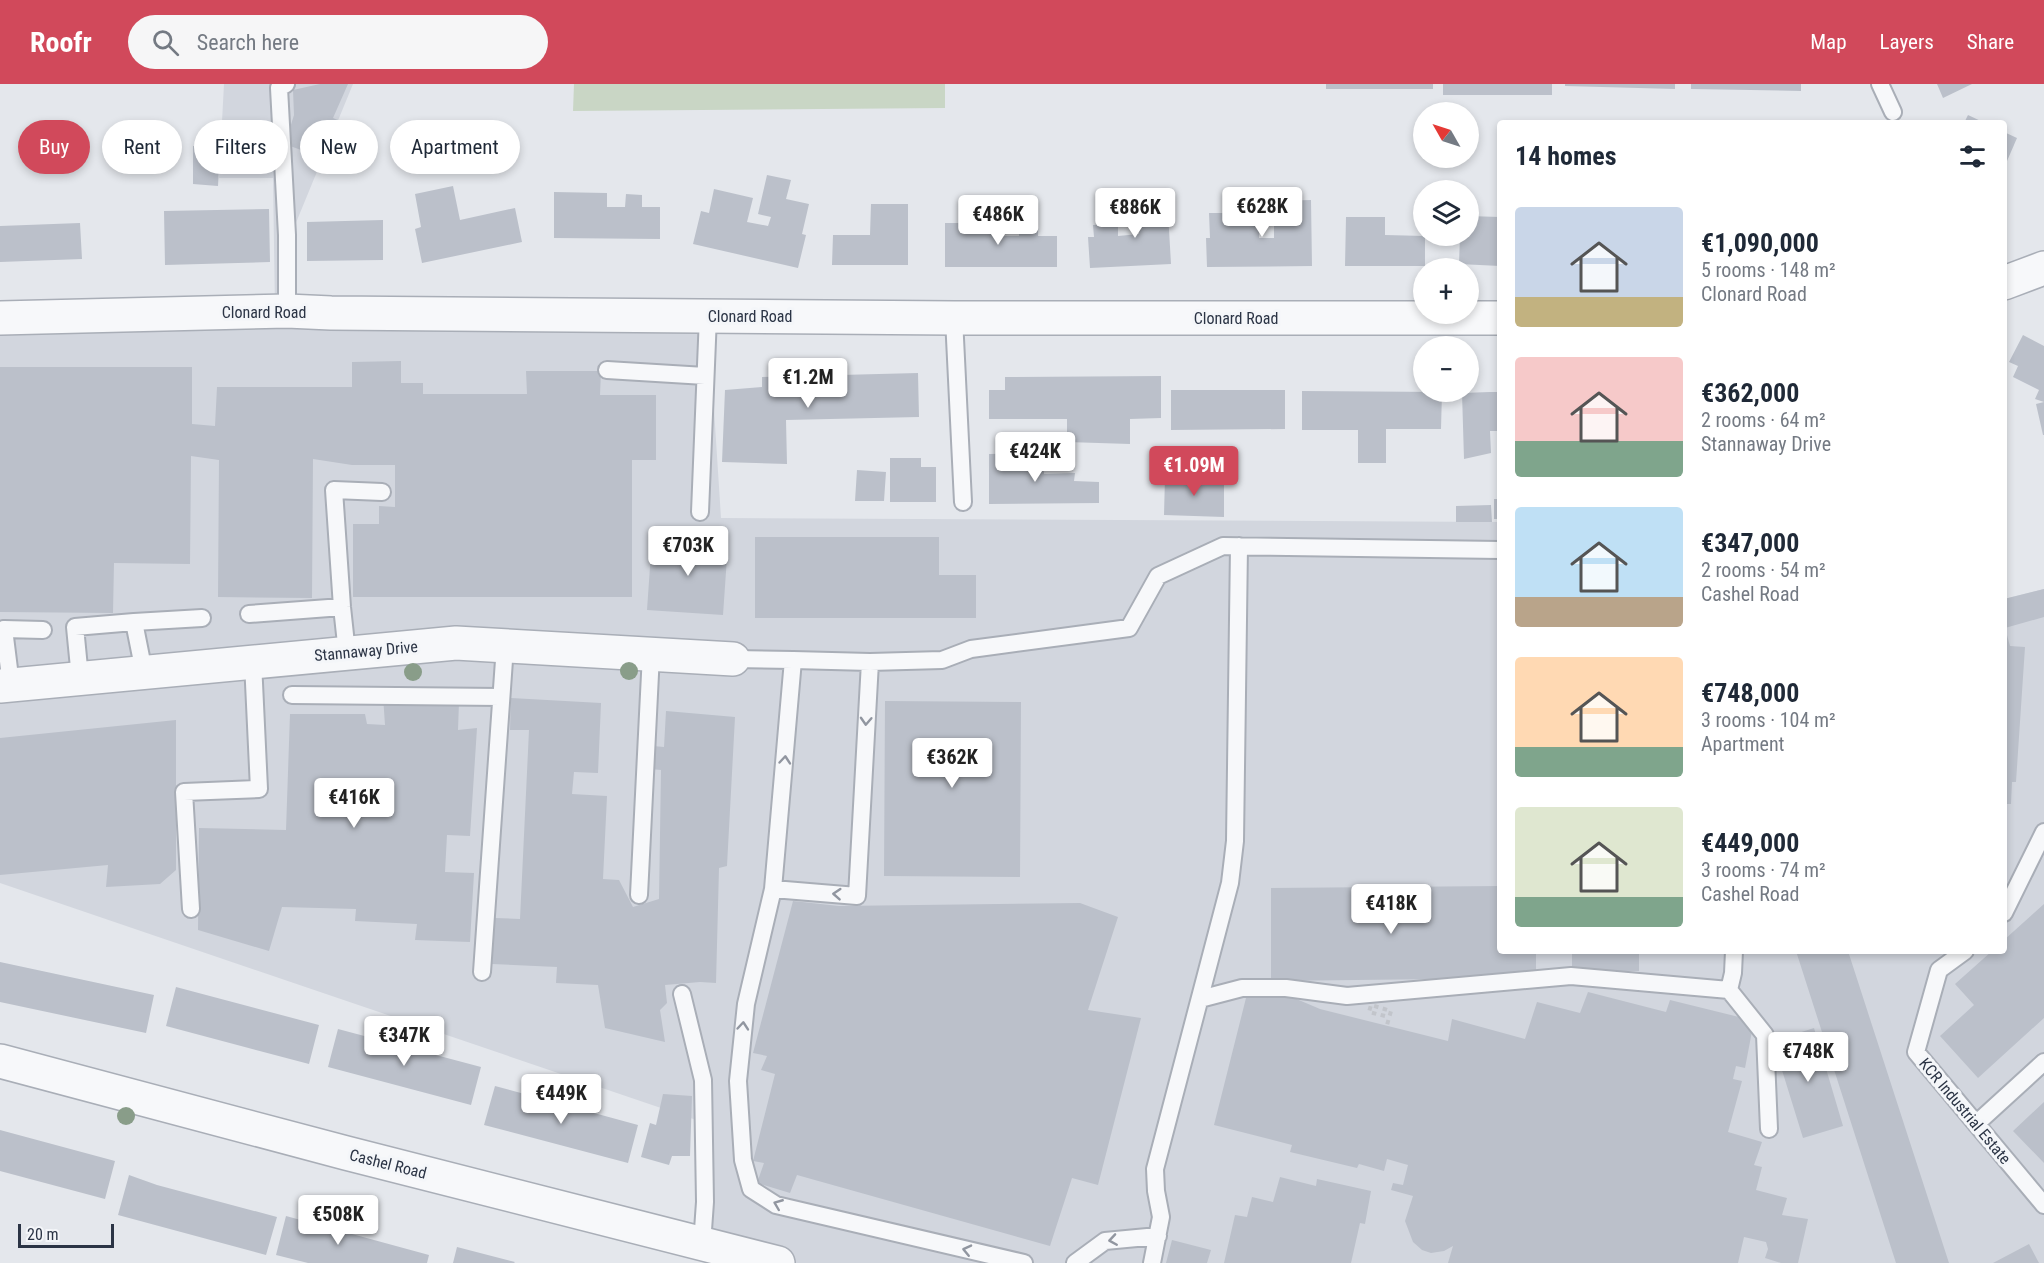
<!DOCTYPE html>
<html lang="en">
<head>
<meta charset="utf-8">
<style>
	body { margin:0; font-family:"Roboto Condensed",sans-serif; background:#f6f6f7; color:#1f2937; height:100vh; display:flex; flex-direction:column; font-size:22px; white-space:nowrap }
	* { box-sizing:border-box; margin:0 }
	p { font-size:20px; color:#747a83 }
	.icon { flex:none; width:33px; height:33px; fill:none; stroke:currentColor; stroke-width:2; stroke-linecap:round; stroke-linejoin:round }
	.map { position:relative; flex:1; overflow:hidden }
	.sheet { position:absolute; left:1497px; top:36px; width:510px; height:834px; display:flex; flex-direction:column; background:#fff; border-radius:6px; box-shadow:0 3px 9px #0003 }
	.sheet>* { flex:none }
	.hud { position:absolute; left:18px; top:36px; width:570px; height:54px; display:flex; gap:12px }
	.needle { width:39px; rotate:309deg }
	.fabs { position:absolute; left:1413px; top:18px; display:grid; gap:12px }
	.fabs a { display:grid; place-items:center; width:66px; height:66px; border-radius:50%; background:#fff; box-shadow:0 3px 9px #0003; font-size:30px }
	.scale { position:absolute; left:18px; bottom:15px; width:96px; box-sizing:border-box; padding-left:6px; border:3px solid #2b3445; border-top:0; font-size:16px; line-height:21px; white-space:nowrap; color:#2b3445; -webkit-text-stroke:4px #f4f6f9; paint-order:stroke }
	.price { position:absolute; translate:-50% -51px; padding:0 14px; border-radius:6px; background:#fff; color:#222; font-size:20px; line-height:39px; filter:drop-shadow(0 2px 3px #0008) }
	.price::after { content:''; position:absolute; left:50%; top:36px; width:18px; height:14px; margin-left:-9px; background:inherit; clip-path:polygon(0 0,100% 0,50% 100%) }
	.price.active { background:#d1495b; color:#fff }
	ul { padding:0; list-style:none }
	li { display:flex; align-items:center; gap:18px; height:150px; padding:0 18px }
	li span { display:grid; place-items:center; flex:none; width:168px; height:120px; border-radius:6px; color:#555 }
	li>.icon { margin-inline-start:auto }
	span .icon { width:72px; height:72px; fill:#fffc; stroke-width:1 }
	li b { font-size:26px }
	h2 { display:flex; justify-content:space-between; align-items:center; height:72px; padding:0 18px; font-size:26px }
	.tag { padding:0 21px; border-radius:27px; background:#fff; box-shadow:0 3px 9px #0003; font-size:21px; line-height:54px }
	.tag.active { background:#d1495b; color:#fff }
	header { display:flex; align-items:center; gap:36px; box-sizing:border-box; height:84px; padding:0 30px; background:#d1495b; color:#fff }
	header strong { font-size:28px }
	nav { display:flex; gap:33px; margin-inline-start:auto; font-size:21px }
	.search { width:420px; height:54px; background:#f6f6f7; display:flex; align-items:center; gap:15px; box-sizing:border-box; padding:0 21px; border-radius:33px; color:#747a83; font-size:22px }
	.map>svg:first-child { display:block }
</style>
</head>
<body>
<header>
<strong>Roofr</strong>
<div class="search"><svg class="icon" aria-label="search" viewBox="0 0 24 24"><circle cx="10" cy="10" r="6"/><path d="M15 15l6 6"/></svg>Search here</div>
<nav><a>Map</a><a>Layers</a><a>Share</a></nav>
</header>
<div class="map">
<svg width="2044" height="1179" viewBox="0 0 2044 1179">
	<rect width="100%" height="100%" fill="#e4e7ec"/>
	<path fill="#d2d6de" d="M 224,0 L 353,0 L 293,146 L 288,227 L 708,232 L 721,434 L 1500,438 L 1500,867 L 2004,867 L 2004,515 L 2044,505 L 2044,1179 L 776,1179 L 702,1160 L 708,1040 L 0,799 L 0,234 L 275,227 L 273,94 L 219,94 Z"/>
	<path fill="#c9d6c5" d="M 574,0 L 945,0 L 945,24 L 573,27 Z"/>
	<path fill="#bbc0ca" d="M 320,0 L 348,0 L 333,34 L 354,43 L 341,81 L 285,60 L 294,31 L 293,6 Z
		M 1326,0 L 1433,0 L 1433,5 L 1326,5 Z
		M 1443,0 L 1552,0 L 1552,11 L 1443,11 Z
		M 1565,0 L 1675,0 L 1675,5 L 1565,2 Z
		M 1691,0 L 1801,0 L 1801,7 L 1691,5 Z
		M 1937,0 L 1972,0 L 1943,14 Z
		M 1968,31 L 1985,39 L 1964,39 Z
		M 2004,48 L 2017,54 L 2004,84 Z
		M 193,62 L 220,64 L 218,102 L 193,100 Z
		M 767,91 L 791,96 L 786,115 L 809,120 L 802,150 L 806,151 L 798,184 L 693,160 L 701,127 L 709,129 L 714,105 L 753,114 L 747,138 L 768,142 L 771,133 L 758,130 Z
		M 453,102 L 460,136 L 515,124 L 522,158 L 422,179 L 415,145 L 421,143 L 415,110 Z
		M 554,108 L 607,109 L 607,123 L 625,123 L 626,110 L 642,111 L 642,123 L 660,123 L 660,155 L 554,154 Z
		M 1167,111 L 1171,180 L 1090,184 L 1088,153 L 1094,153 L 1093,141 L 1118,140 L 1118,152 L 1139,150 L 1137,113 Z
		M 1311,116 L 1312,182 L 1207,183 L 1206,154 L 1210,154 L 1209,129 L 1259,129 L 1259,154 L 1274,154 L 1274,117 Z
		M 871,120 L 908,120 L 908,181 L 832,181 L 833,151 L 870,151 Z
		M 269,125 L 270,178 L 165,181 L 164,127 Z
		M 1468,132 L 1500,133 L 1500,182 L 1459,180 L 1460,152 L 1468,152 Z
		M 1346,133 L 1385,133 L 1385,151 L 1425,152 L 1425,182 L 1345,182 Z
		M 383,136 L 383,176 L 307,177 L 307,138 Z
		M 1019,136 L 1038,136 L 1038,152 L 1057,152 L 1057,183 L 945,183 L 945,139 L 1001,139 L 1001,152 L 1019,152 Z
		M 80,139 L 82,175 L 0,178 L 0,142 Z
		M 2023,251 L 2044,262 L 2044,318 L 2035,315 L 2039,306 L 2013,293 L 2018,282 L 2009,278 Z
		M 401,277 L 401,299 L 423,299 L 423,310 L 527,310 L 526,287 L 601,287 L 600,311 L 656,311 L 656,376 L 632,376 L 632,513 L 353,513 L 353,440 L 379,440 L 379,422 L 395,423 L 395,381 L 352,381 L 313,375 L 312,514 L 218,513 L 219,376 L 191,372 L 190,480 L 114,479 L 113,529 L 0,528 L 0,283 L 192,283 L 192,340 L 215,342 L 217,303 L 352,303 L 352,278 Z
		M 918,289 L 919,333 L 786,336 L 787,380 L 722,378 L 725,306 L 762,303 L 762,293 Z
		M 1161,292 L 1161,334 L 1130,335 L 1130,360 L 1067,358 L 1067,335 L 989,335 L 989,306 L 1005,306 L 1005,293 Z
		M 1171,306 L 1285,306 L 1285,345 L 1171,346 Z
		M 1302,307 L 1442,308 L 1441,345 L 1386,345 L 1386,379 L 1358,379 L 1358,346 L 1302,346 Z
		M 1490,308 L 1500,308 L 1500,347 L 1490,347 L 1491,369 L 1464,375 L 1462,309 Z
		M 2044,318 L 2044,351 L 2043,351 L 2036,320 Z
		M 1043,369 L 1044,390 L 1075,389 L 1074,397 L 1099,398 L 1099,419 L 989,420 L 989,370 Z
		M 890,374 L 921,374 L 921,383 L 936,383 L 936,418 L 890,418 Z
		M 857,386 L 886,388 L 884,417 L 855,417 Z
		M 1165,393 L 1224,394 L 1224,433 L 1164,431 Z
		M 1494,415 L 1500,415 L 1500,435 L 1494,435 Z
		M 1491,421 L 1492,438 L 1456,438 L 1456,422 Z
		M 755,453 L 939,453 L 939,491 L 976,491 L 976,534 L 755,534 Z
		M 652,454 L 728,459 L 723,531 L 647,526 Z
		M 2044,505 L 2044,533 L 2005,544 L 2010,562 L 2025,563 L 2016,698 L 2012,698 L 2011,720 L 2004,720 L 2004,515 Z
		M 383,612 L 459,618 L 458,646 L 477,644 L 470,752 L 447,751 L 445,788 L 474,789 L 470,858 L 415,856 L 417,840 L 355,837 L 356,825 L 282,823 L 269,867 L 198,846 L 199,744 L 286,746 L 290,630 L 365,630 L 367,640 L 385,641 Z
		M 511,614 L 601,619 L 598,689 L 574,688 L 572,710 L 607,712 L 603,795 L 619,796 L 633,823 L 659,815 L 661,686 L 651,685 L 653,662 L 664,663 L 666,627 L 735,633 L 727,782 L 719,784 L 716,899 L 700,898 L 665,901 L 667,919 L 660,926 L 665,958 L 605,944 L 598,901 L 556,899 L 557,883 L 492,880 L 495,834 L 520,835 L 529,646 L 510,646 Z
		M 885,617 L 1021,618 L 1020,793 L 884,792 Z
		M 176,636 L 176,786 L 160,800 L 106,803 L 108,781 L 0,791 L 0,654 Z
		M 1500,802 L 1500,867 L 1536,867 L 1536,894 L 1271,897 L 1271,804 Z
		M 793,817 L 839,822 L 1080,819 L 1118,833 L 1088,926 L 1141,934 L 1098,1101 L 1072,1094 L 1050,1162 L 797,1091 L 790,1109 L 757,1099 L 764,1079 L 753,1077 L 775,990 L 761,986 L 767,972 L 753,969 Z
		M 2044,820 L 2044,934 L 1978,994 L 1940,952 L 1974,921 L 1955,900 L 1992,867 L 2004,867 L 2004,856 Z
		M 1572,867 L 1639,867 L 1639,887 L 1572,887 Z
		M 1796,867 L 1848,867 L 1949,1179 L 1896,1179 Z
		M 0,878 L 154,911 L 146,949 L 0,918 Z
		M 176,903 L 319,941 L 309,980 L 166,942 Z
		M 1588,908 L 1666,928 L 1670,916 L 1743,934 L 1753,942 L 1745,984 L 1736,982 L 1733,995 L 1742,997 L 1728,1048 L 1762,1058 L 1754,1081 L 1762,1083 L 1756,1106 L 1787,1114 L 1782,1131 L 1808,1135 L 1798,1179 L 1781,1179 L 1765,1174 L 1768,1165 L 1766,1158 L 1744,1153 L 1738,1179 L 1448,1179 L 1453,1162 L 1444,1167 L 1431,1169 L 1422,1166 L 1413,1158 L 1405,1137 L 1413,1112 L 1391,1106 L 1393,1099 L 1403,1101 L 1408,1081 L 1387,1075 L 1384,1087 L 1359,1080 L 1357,1084 L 1290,1068 L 1292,1061 L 1214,1041 L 1246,914 L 1287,911 L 1320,925 L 1448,957 L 1452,935 L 1525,955 L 1537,918 L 1580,929 Z
		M 1814,944 L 1843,1042 L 1803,1054 L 1773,957 Z
		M 338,945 L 481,983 L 471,1021 L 328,983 Z
		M 495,1002 L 638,1041 L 628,1079 L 484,1041 Z
		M 663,1010 L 692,1012 L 690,1072 L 672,1072 L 669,1081 L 641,1073 L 650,1039 L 656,1041 Z
		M 2044,1018 L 2044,1079 L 2013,1047 Z
		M 0,1046 L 115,1077 L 105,1115 L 0,1087 Z
		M 129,1091 L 157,1101 L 277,1133 L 266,1171 L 118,1131 Z
		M 1280,1093 L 1316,1102 L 1317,1095 L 1371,1107 L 1365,1140 L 1360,1139 L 1351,1179 L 1224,1179 L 1235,1131 L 1247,1133 L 1252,1113 L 1273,1118 Z
		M 286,1132 L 429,1171 L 427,1179 L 308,1179 L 276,1171 Z
		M 1172,1156 L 1211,1166 L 1207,1179 L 1166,1179 Z
		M 2029,1160 L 2039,1179 L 1993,1179 Z
		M 457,1163 L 515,1178 L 514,1179 L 453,1179 Z"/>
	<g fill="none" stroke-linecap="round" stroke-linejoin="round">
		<defs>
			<path id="lane" d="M 286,0 L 279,4 L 287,151 L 287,227
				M 1880,0 L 1893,28
				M 954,234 L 963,418
				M 607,286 L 705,292
				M 700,428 L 708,232
				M 249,530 L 342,523
				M 134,538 L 202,534
				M 347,569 L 342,523 L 334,406 L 382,408
				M 733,575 L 793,576
				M 870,578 L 857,812 L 773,805 L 793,576 L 870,578 L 942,576 L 971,565 L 1129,544 L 1158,492 L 1223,462 L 1500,466
				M 80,594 L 75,543 L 134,538 L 144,588
				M 11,601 L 4,545 L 43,546
				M 292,611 L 501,613
				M 773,805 L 746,920 L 738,997 L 743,1076 L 751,1105 L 776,1121 L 1024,1179
				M 639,811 L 651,570
				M 191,825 L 184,708 L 259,705 L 253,578
				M 2004,829 L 2044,748
				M 1734,867 L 1733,889 L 1729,906 L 1765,951 L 1769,1045
				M 1965,867 L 1939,886 L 1916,968 L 2044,1121
				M 482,888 L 505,562
				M 682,910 L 703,996 L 705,1118 L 702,1160
				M 1200,915 L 1242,904 L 1286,904 L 1347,912 L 1571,892 L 1729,906
				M 1976,1040 L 2044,978
				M 1075,1179 L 1105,1157 L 1158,1152
				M 1152,1179 L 1161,1133 L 1156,1107 L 1155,1085 L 1230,799 L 1235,757 L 1239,462"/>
			<path id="street" d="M 2004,199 L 2044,184
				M 0,234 L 287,227 L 331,229 L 954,234 L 1500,234
				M 0,602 L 456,559 L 733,575
				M 0,977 L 346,1069 L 778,1179"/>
		</defs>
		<use href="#lane" stroke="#a9aeb7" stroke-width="20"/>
		<use href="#street" stroke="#a9aeb7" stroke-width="36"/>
		<use href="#lane" stroke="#f7f8fa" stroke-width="16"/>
		<use href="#street" stroke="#f7f8fa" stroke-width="33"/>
		<path stroke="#c2c5cb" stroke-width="4" stroke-dasharray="4.5 4.5" stroke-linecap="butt" d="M 1385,932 L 1369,928 L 1371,921 L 1391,927 L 1387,941"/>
	</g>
	<g fill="#899d89">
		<circle cx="629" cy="587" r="9"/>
		<circle cx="413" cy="588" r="9"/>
		<circle cx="126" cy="1032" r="9"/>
	</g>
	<defs><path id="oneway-chevron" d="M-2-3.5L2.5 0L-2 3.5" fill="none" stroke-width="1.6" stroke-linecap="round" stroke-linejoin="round" transform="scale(1.5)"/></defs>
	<g stroke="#9196a0">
		<use href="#oneway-chevron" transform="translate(866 637) rotate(93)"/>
		<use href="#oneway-chevron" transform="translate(785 676) rotate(-85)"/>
		<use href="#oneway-chevron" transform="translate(837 810) rotate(-176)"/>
		<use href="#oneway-chevron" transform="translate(743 942) rotate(-85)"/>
		<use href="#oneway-chevron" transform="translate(778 1120) rotate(-158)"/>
		<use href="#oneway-chevron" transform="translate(1113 1156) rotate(171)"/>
		<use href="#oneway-chevron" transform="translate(967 1166) rotate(-167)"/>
	</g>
	<g text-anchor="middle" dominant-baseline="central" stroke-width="6" stroke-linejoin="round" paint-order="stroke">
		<g font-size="16" fill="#2b3445" stroke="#f4f6f9">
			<text x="264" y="228">Clonard Road</text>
			<text x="750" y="232">Clonard Road</text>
			<text x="1236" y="234">Clonard Road</text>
			<text transform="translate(366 567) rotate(-5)">Stannaway Drive</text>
			<text transform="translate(1965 1027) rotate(50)">KCR Industrial Estate</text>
			<text transform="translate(388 1080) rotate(14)">Cashel Road</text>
		</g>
	</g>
</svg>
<div class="fabs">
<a><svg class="needle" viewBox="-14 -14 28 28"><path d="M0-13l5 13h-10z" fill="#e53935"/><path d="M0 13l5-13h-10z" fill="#747a83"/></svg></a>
<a><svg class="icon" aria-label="layers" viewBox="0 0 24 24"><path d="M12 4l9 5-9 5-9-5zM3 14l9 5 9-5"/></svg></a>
<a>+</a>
<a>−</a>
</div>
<div class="scale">20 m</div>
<b class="price" style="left:1262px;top:154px">€628K</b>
<b class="price" style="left:1135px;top:155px">€886K</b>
<b class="price" style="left:998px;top:162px">€486K</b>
<b class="price" style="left:808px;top:325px">€1.2M</b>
<b class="price" style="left:1035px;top:399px">€424K</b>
<b class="price active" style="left:1194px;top:413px">€1.09M</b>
<b class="price" style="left:688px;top:493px">€703K</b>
<b class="price" style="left:952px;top:705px">€362K</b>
<b class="price" style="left:354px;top:745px">€416K</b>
<b class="price" style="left:1391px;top:851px">€418K</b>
<b class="price" style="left:404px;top:983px">€347K</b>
<b class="price" style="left:1808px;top:999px">€748K</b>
<b class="price" style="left:561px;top:1041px">€449K</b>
<b class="price" style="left:338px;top:1162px">€508K</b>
<div class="hud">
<a class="tag active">Buy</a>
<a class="tag">Rent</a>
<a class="tag">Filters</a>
<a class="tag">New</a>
<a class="tag">Apartment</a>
</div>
<section class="sheet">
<h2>14 homes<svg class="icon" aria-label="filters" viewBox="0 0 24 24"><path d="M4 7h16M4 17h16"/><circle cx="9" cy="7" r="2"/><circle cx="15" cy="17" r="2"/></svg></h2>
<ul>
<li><span style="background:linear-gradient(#c9d6e8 75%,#c2b280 0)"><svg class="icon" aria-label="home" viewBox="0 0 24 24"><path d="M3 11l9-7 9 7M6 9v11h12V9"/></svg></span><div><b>€1,090,000</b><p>5 rooms · 148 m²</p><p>Clonard Road</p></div></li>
<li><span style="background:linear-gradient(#f6c9c9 70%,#7fa58c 0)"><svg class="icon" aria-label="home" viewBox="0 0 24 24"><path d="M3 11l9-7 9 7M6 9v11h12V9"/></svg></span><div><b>€362,000</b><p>2 rooms · 64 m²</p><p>Stannaway Drive</p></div></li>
<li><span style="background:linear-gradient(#bfe0f5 75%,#b9a48a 0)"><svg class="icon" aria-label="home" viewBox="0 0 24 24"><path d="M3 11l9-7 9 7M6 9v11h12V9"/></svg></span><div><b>€347,000</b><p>2 rooms · 54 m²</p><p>Cashel Road</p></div></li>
<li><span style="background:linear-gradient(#ffd9b3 75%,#7fa58c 0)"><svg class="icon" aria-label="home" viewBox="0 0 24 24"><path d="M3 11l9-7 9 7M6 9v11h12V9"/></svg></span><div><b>€748,000</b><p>3 rooms · 104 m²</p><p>Apartment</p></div></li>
<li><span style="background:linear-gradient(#dfe7d0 75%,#7fa58c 0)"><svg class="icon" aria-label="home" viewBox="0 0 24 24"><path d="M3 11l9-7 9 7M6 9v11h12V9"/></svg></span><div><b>€449,000</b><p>3 rooms · 74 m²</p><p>Cashel Road</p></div></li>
</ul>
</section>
</div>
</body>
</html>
